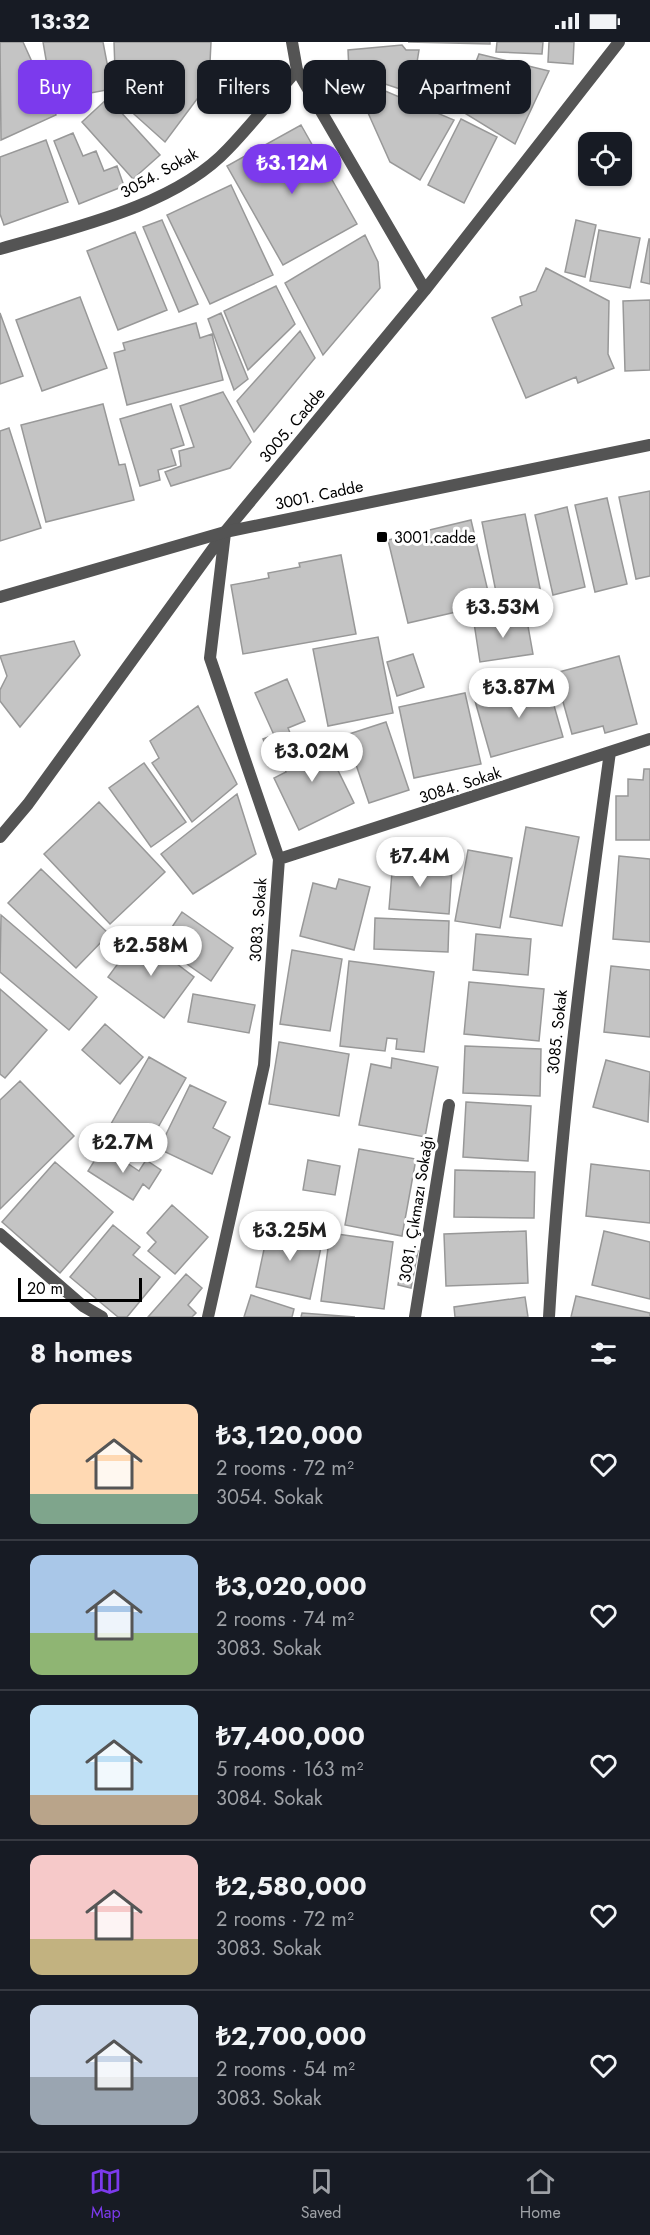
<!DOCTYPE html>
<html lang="en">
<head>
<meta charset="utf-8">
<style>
	body { margin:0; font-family:Jost,sans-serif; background:#20242c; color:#f1f3f6; height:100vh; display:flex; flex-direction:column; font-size:22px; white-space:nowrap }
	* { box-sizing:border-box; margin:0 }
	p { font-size:20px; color:#9ea1a6 }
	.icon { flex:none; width:33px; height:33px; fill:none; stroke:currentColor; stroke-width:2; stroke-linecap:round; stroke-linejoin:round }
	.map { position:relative; height:1275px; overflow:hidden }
	.sheet { display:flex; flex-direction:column; background:#171b24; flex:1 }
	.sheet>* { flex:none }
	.banner { position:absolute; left:18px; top:18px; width:615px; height:54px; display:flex; gap:12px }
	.buttons { position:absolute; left:578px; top:90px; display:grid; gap:12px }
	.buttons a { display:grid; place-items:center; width:54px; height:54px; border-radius:12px; background:#171b24; box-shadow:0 2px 4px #0004; font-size:30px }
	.scale { position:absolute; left:18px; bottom:15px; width:124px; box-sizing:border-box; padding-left:6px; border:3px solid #000; border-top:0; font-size:16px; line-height:21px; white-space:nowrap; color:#000; -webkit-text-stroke:4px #fff; paint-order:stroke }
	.price { position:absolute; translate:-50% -51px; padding:0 14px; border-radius:21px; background:#fff; color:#222; font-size:20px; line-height:39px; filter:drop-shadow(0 2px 3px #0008) }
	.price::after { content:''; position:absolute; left:50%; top:36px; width:18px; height:14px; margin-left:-9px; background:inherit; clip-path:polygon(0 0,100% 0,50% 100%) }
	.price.selected { background:#7c3aed; color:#fff }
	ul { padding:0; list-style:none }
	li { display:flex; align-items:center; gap:18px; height:150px; padding:0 30px }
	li+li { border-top:2px solid #363941 }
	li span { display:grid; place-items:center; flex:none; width:168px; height:120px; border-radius:12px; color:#555 }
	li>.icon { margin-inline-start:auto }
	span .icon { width:72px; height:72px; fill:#fffc; stroke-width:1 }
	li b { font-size:26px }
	h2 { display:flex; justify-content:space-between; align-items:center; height:72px; padding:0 30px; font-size:26px }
	.pill { padding:0 21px; border-radius:12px; background:#171b24; box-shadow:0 2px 4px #0004; font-size:21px; line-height:54px }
	.pill.selected { background:#7c3aed; color:#fff }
	.status { display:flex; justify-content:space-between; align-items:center; height:42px; padding:0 30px; background:#171b24; direction:ltr }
	.status svg { height:16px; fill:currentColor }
	.tab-bar { display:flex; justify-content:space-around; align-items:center; height:84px; border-top:2px solid #363941; background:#171b24; font-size:16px; color:#9ea1a6 }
	.tab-bar a { display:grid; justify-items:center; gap:3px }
	.tab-bar .selected { color:#7c3aed }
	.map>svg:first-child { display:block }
</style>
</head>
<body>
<div class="status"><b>13:32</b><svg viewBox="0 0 49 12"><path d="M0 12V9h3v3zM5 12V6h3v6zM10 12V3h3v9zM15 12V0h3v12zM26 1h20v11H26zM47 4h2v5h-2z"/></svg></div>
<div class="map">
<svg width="650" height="1275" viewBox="0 0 650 1275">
	<rect width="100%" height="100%" fill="#fff"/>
	<path fill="#c4c4c4" stroke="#989898" stroke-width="1.5" d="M 0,0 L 23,0 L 56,73 L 1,98 Z
		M 43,0 L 103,0 L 112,47 L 53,58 Z
		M 114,0 L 211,0 L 209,41 L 165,100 L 116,56 Z
		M 408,0 L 490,0 L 490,2 Z
		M 497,0 L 543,0 L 542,12 L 496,10 Z
		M 549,0 L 574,0 L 573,22 L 548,20 Z
		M 402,3 L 406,8 L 419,8 L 412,51 L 349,30 L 348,8 Z
		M 479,12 L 549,29 L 515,102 L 458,67 Z
		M 352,35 L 454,78 L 420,138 L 390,120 Z
		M 108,56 L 160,113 L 133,137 L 82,80 Z
		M 461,77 L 497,95 L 464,161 L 428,143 Z
		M 301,83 L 357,182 L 283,223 L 227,124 Z
		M 73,91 L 83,114 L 96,109 L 104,129 L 117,124 L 124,144 L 79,162 L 54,99 Z
		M 46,98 L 68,160 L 4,183 L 0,172 L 0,115 Z
		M 231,143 L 273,233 L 210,262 L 167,173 Z
		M 162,178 L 198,262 L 179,270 L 143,185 Z
		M 576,178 L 596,183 L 585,235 L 565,230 Z
		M 599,188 L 640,196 L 630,246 L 590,239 Z
		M 135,190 L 167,268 L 118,288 L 87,209 Z
		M 365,193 L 378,220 L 380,246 L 323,313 L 285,241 Z
		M 649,197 L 650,197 L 650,242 L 641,240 Z
		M 546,226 L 609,259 L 608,312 L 614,326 L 578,341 L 576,335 L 526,356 L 492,276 L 522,263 L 520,255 L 536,249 Z
		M 276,244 L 295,282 L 248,328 L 224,269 Z
		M 80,255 L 107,326 L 42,349 L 16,278 Z
		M 650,258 L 650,328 L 625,329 L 623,259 Z
		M 0,271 L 23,334 L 0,342 Z
		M 221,271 L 248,337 L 234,348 L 208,277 Z
		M 196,281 L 200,296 L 212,292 L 223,338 L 127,363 L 114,311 L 125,308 L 123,301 Z
		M 300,289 L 315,316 L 254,390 L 237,359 Z
		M 223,350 L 251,400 L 230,426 L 171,444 L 165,430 L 181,424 L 179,409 L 194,405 L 180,364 Z
		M 103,362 L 119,423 L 125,422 L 134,458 L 46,480 L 21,383 Z
		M 171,362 L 184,403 L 171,407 L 176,423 L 158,428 L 160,438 L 140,444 L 120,377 Z
		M 9,386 L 41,486 L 0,499 L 0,389 Z
		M 650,449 L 650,534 L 636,537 L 619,455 Z
		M 607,456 L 627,542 L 595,550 L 575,463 Z
		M 567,465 L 585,545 L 553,553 L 535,473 Z
		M 525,472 L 542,556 L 499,565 L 482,480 Z
		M 471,478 L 491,562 L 408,581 L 388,498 Z
		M 341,513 L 356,592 L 243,612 L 231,543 L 269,536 L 268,531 L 300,525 L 299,521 Z
		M 526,573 L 533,612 L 480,620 L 474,581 Z
		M 378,595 L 393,671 L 328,684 L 313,607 Z
		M 74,599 L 80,613 L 20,685 L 0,659 L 0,648 L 7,634 L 0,614 Z
		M 413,612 L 424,645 L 397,654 L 387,620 Z
		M 619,614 L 637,682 L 605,691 L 603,684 L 572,692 L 555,631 Z
		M 287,637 L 305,679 L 288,686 L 293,698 L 268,709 L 263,697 L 274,693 L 255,651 Z
		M 547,639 L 563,695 L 491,715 L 475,659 Z
		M 465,651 L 481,722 L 414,736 L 399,665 Z
		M 198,664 L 237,742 L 192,780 L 152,721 L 159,716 L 150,699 Z
		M 386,680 L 409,748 L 369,761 L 346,693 Z
		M 320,692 L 354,761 L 299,788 L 274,736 L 286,730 L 277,713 Z
		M 144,721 L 186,780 L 151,805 L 109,746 Z
		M 644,727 L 650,727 L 650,798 L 616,798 L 616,754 L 628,754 L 628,737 L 643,738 Z
		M 237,752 L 256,812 L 193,852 L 161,812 Z
		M 99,760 L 165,830 L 110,882 L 44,812 Z
		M 526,785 L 579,795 L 562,884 L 510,875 Z
		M 468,808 L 512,816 L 500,886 L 455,879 Z
		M 619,814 L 650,817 L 650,900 L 613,897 Z
		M 393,818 L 425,820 L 425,825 L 452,827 L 449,872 L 389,867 Z
		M 41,827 L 109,892 L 76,926 L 8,861 Z
		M 339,837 L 370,845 L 354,908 L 300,894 L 313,841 L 336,847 Z
		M 182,870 L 233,906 L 211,939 L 160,903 Z
		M 1,873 L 97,955 L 69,988 L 0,930 Z
		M 375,876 L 449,879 L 448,910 L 374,907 Z
		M 476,892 L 531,897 L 528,933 L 473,928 Z
		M 139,893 L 194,935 L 164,976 L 108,935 Z
		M 292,908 L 342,917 L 330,989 L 280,982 Z
		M 349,919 L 434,930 L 424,1010 L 396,1007 L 397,997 L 387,996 L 385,1009 L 340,1004 Z
		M 611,924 L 650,928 L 650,995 L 604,990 Z
		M 469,940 L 544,947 L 539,999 L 464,992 Z
		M 0,947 L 47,988 L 5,1036 L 0,1032 Z
		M 193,952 L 255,963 L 249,991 L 188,980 Z
		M 105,982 L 143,1015 L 120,1042 L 82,1008 Z
		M 279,1000 L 349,1012 L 339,1074 L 269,1062 Z
		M 465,1004 L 541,1007 L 540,1054 L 463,1051 Z
		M 149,1015 L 186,1036 L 148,1103 L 111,1082 Z
		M 392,1016 L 438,1025 L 425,1095 L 359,1083 L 371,1022 L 391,1026 Z
		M 606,1018 L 650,1030 L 648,1080 L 593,1065 Z
		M 20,1039 L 74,1094 L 0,1167 L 0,1058 Z
		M 190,1043 L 226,1060 L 213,1086 L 230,1095 L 212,1132 L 159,1107 Z
		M 466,1060 L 531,1064 L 528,1119 L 463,1115 Z
		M 103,1105 L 139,1129 L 146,1118 L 161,1128 L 149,1147 L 143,1142 L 133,1158 L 88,1129 Z
		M 359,1107 L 416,1117 L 402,1194 L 345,1183 Z
		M 308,1118 L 340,1124 L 335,1153 L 303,1148 Z
		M 55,1120 L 113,1170 L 60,1231 L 2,1180 Z
		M 591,1122 L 650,1129 L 650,1181 L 586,1174 Z
		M 455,1128 L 535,1130 L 534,1176 L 454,1175 Z
		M 172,1163 L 208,1195 L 175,1232 L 148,1209 L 156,1200 L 147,1191 Z
		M 113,1183 L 140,1205 L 133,1213 L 160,1235 L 127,1275 L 118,1275 L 70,1235 Z
		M 269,1184 L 323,1196 L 310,1257 L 256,1245 Z
		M 526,1189 L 528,1241 L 446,1244 L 444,1192 Z
		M 604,1189 L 650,1200 L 650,1257 L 592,1243 Z
		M 330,1191 L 393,1200 L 384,1267 L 321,1259 Z
		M 405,1206 L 418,1209 L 411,1246 L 398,1243 Z
		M 186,1232 L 202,1246 L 188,1263 L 196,1271 L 192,1275 L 148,1275 Z
		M 251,1253 L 294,1267 L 292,1275 L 244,1275 Z
		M 576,1254 L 650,1271 L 650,1275 L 571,1275 Z
		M 525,1255 L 528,1275 L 455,1275 L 454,1265 Z
		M 302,1271 L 355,1275 L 301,1275 Z"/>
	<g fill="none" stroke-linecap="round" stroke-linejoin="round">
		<path stroke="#545454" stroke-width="12" d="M 292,0 L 297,28 L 425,248
			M 0,207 C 72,186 175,164 228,107 C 252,82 274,54 297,28
			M 0,795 L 28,762 L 225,490 L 425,248 L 619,0
			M 279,817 L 650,697
			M 0,1192 L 83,1264 L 102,1275
			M 208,1275 L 264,1023 L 279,817 L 210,616 L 225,491
			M 415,1275 L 449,1063
			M 549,1275 C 560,1085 584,898 610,710"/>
		<path stroke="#545454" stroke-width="12" d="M 0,555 L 225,490 L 650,403"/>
	</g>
	<rect fill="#000" stroke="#fff" stroke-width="2" x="376" y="489" width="12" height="12" rx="3"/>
	<g text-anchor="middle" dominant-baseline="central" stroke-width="6" stroke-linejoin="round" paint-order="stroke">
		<g font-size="16" fill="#000" stroke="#fff">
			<text transform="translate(159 131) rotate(-29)">3054. Sokak</text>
			<text transform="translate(292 383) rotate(-50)">3005. Cadde</text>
			<text transform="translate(319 453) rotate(-12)">3001. Cadde</text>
			<text transform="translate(460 743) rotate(-18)">3084. Sokak</text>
			<text transform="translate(258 878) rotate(-86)">3083. Sokak</text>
			<text transform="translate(557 990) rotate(-84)">3085. Sokak</text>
			<text transform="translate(416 1167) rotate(-81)">3081. Çıkmazı Sokağı</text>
		</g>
		<g font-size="16" fill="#000" stroke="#fff" text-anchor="start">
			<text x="394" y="495">3001.cadde</text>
		</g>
	</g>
</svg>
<div class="buttons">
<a><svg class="icon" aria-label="locate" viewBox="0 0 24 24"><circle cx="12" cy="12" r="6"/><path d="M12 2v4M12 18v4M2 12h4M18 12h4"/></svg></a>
</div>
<div class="scale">20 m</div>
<b class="price selected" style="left:292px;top:153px">₺3.12M</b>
<b class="price" style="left:503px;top:597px">₺3.53M</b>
<b class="price" style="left:519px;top:677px">₺3.87M</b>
<b class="price" style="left:312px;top:741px">₺3.02M</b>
<b class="price" style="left:420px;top:846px">₺7.4M</b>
<b class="price" style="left:151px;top:935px">₺2.58M</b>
<b class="price" style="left:123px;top:1132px">₺2.7M</b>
<b class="price" style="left:290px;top:1220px">₺3.25M</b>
<div class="banner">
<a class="pill selected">Buy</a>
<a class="pill">Rent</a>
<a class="pill">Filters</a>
<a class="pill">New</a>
<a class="pill">Apartment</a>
</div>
</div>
<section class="sheet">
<h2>8 homes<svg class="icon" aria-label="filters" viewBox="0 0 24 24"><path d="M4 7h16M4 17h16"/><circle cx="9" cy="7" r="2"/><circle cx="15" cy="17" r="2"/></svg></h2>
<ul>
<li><span style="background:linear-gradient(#ffd9b3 75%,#7fa58c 0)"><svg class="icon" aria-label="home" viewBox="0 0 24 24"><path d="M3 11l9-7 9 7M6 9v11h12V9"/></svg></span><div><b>₺3,120,000</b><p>2 rooms · 72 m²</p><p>3054. Sokak</p></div><svg class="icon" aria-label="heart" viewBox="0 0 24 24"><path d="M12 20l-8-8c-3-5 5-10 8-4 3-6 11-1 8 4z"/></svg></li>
<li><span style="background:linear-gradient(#a9c7e8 65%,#8fb573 0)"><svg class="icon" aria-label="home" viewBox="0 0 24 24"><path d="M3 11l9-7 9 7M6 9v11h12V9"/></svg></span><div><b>₺3,020,000</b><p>2 rooms · 74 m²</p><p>3083. Sokak</p></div><svg class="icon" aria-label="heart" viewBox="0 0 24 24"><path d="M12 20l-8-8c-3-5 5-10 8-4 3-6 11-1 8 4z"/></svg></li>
<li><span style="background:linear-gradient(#bfe0f5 75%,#b9a48a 0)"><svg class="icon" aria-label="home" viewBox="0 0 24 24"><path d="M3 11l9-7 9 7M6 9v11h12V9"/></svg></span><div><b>₺7,400,000</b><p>5 rooms · 163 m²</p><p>3084. Sokak</p></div><svg class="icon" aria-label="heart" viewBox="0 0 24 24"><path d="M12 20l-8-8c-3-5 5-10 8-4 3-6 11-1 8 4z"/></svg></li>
<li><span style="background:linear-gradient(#f6c9c9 70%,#c2b280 0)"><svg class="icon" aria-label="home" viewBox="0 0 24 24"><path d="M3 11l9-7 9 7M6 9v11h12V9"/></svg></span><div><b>₺2,580,000</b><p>2 rooms · 72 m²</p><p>3083. Sokak</p></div><svg class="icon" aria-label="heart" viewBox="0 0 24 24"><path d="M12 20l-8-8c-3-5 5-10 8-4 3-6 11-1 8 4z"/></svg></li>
<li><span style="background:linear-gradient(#c9d6e8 60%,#9aa5b1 0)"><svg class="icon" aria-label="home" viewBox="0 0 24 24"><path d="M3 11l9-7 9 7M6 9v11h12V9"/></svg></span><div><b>₺2,700,000</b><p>2 rooms · 54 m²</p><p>3083. Sokak</p></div><svg class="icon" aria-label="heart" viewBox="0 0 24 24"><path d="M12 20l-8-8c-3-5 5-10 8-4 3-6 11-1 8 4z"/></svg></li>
</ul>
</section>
<nav class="tab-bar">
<a class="selected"><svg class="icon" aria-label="map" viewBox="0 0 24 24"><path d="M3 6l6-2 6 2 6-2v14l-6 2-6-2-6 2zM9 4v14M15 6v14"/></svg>Map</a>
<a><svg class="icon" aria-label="saved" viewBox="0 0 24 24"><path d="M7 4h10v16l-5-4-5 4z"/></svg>Saved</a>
<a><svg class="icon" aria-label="home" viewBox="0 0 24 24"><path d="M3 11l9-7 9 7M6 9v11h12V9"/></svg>Home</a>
</nav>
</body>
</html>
